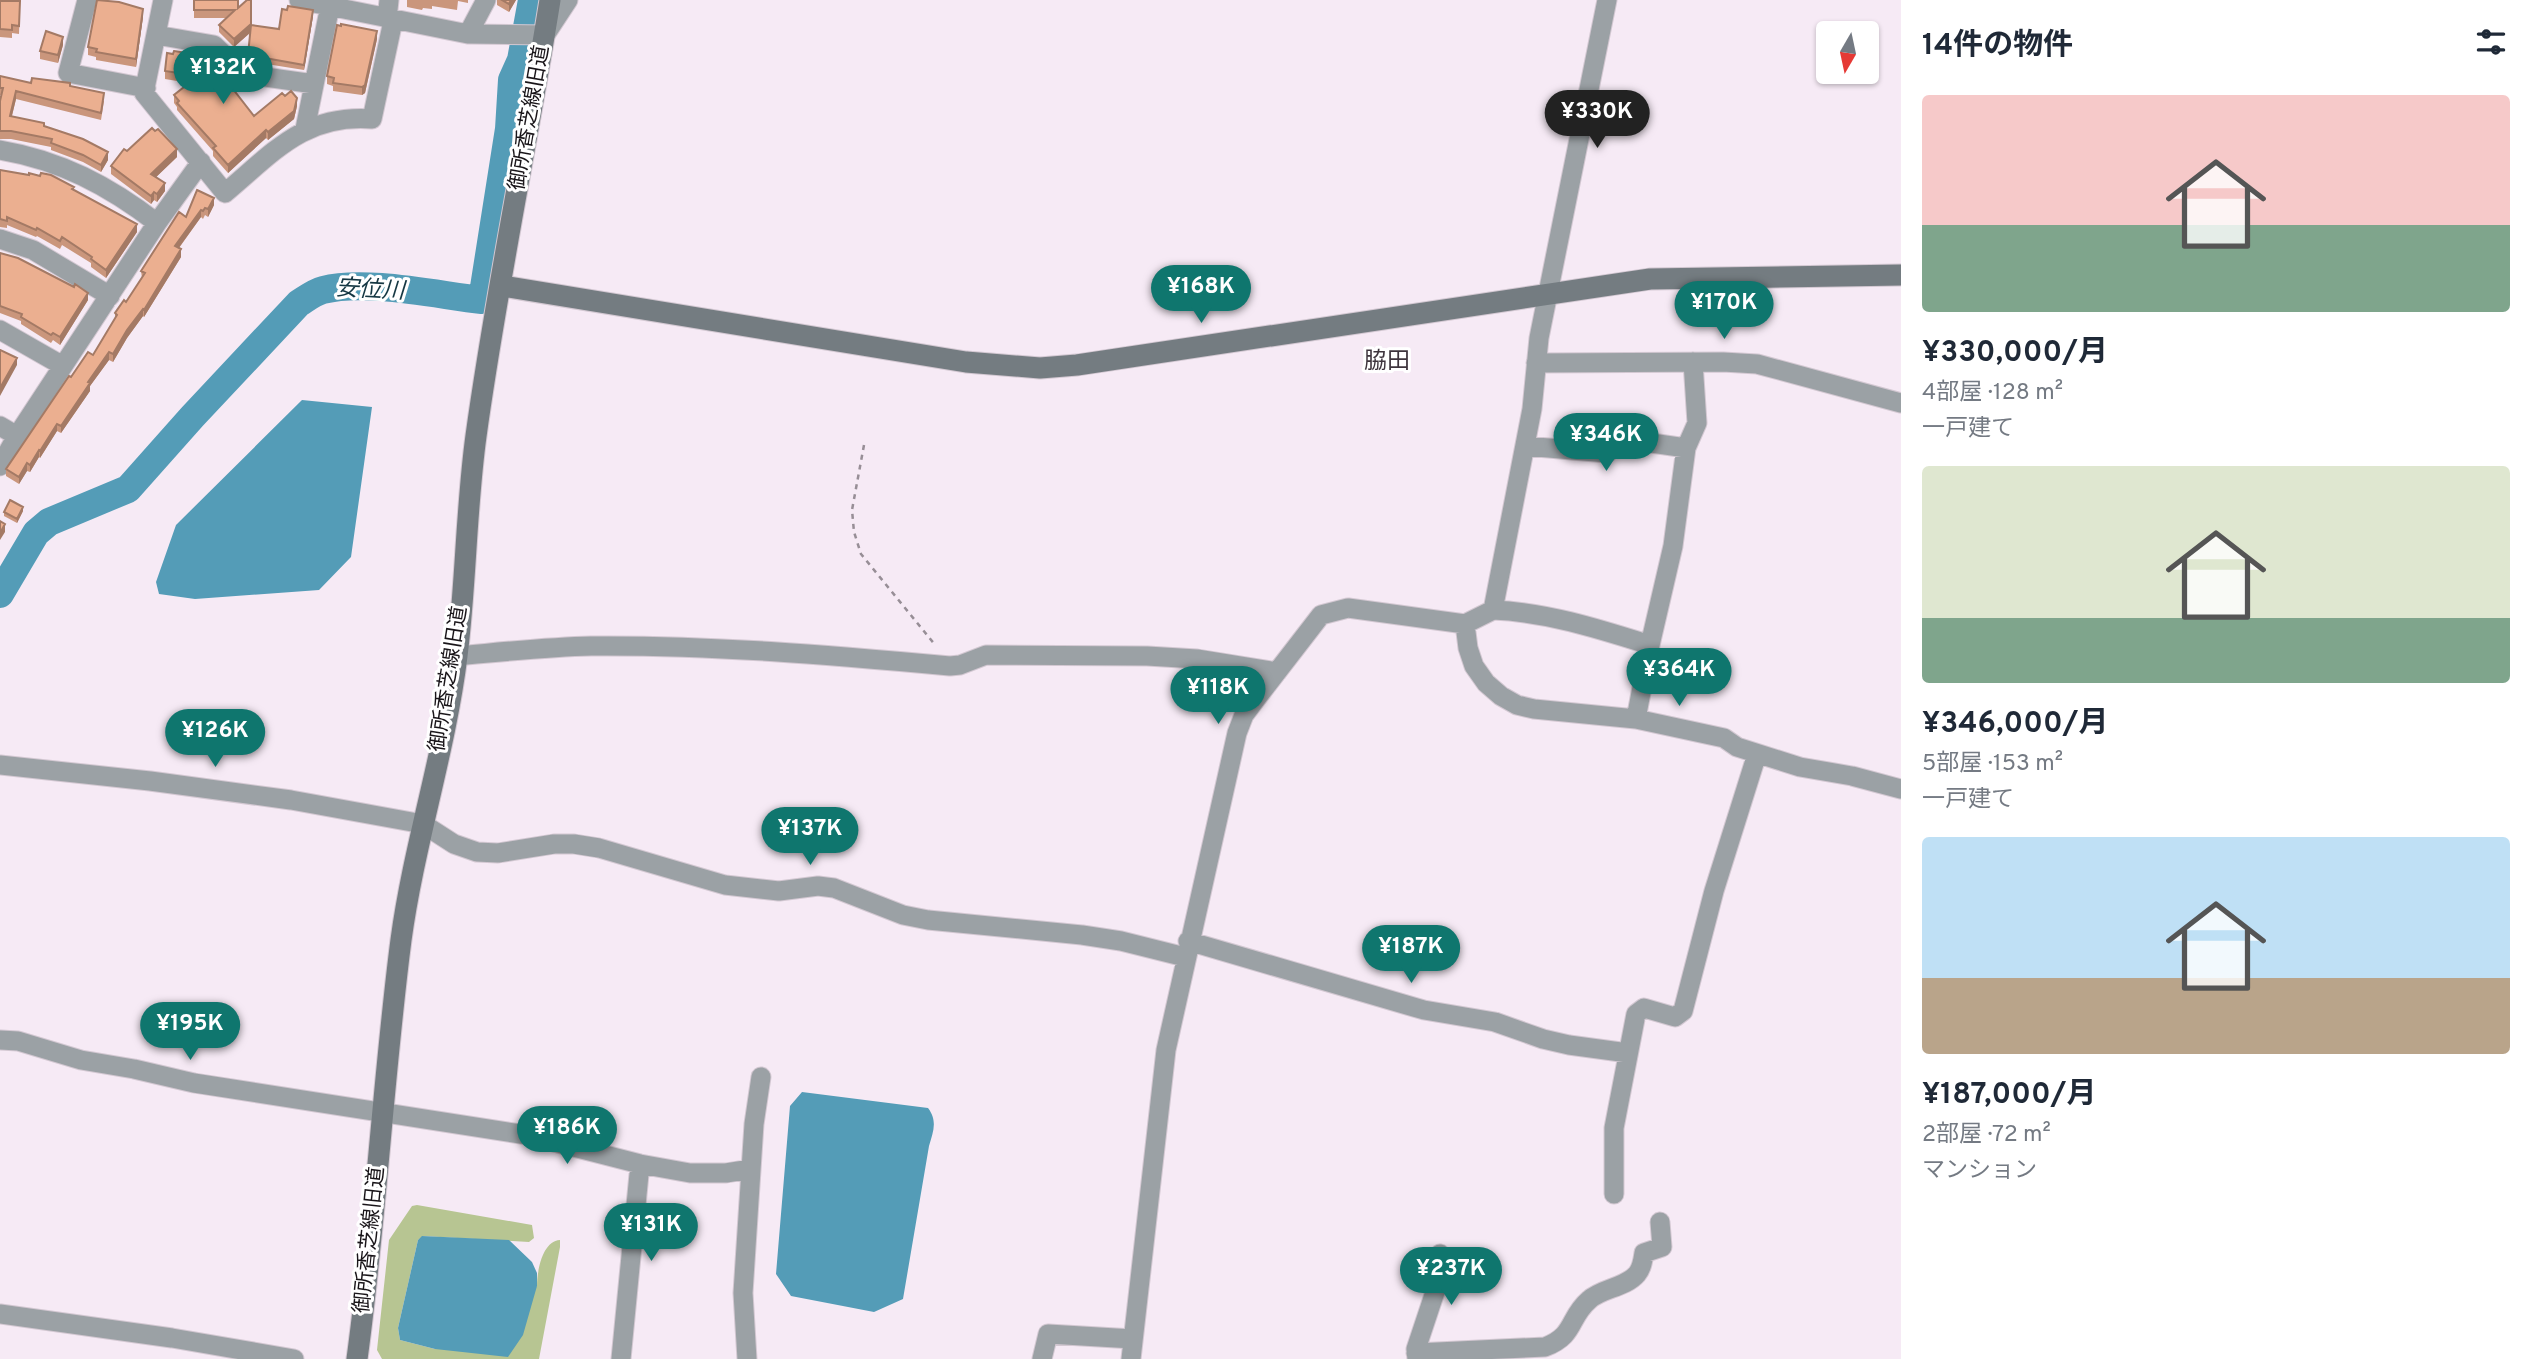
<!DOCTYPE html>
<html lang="ja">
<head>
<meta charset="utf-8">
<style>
	body { margin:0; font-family:Overpass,"Noto Sans JP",sans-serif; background:#f2f2f3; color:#1f2937; height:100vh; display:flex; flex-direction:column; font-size:26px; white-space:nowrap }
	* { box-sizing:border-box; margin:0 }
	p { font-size:23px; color:#747a83 }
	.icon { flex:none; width:38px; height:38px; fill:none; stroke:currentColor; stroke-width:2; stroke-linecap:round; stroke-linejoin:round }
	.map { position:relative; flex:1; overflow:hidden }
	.panel { display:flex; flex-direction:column; background:#fff; width:630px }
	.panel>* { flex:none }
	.needle { width:46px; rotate:189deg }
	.buttons { position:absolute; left:1816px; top:21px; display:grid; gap:14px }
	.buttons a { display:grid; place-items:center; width:63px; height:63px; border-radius:7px; background:#fff; box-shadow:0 2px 5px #0004; font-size:35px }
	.price { position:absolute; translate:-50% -60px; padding:0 16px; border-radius:24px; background:#0f766e; color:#fff; font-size:23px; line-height:46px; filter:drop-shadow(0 2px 4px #0008) }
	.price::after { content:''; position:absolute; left:50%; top:42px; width:21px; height:16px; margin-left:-10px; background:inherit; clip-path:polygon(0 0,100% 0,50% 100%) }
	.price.selected { background:#222; color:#fff }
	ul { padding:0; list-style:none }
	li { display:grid; align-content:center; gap:14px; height:371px; padding:0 21px }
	li span { display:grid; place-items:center; height:217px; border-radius:7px; color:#555 }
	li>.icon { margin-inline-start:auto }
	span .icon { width:126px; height:126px; fill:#fffc; stroke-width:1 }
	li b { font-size:30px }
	h2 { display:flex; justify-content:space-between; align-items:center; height:84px; padding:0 21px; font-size:30px }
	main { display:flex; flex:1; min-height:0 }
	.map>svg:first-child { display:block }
</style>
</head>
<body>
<main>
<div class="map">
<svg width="1901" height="1359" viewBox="0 0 1901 1359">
	<rect width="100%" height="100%" fill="#f6eaf5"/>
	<path fill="#b7c592" d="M 417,1205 L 532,1225 L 534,1238 L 529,1242 L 423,1236 L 418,1240 L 398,1328 L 400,1340 L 435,1349 L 537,1286 C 537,1272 542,1241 560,1240 L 560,1247 L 539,1359 L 382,1359 L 377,1350 L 389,1240 L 412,1206 Z"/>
	<path fill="#549cb7" d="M 302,400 L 372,407 L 351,557 L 319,590 L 195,599 L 159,594 L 156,582 L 176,525 Z
		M 802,1092 L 928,1108 C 938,1121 933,1132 929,1146 L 903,1299 L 874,1312 L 791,1296 L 776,1274 L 790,1106 Z
		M 422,1236 L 509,1240 L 532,1262 L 537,1273 L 537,1286 L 523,1335 L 508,1357 L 435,1349 L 400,1340 L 398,1328 L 418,1240 Z"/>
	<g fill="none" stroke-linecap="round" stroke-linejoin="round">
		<path stroke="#549cb7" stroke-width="28" d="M 0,594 L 36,533 L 49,522 L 128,489 L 192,417 L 299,303 C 307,298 315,292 323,290 C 366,279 437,295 482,300 L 509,129 L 512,80 L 521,60 L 532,0"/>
		<defs>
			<path id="street" d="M 87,0 L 68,73 L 146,88
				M 163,0 L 144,93 L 225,193 C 274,152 304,114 372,119 L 393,21
				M 299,0 L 468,34 L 486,0
				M 387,19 L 389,0
				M 468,34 L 545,35 L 568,0
				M 156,35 L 214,45 L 244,74 L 314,84
				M 305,129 L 330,6
				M 0,150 C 60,160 109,186 157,223
				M 0,239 L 33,250 L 110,296
				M 0,330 L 63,366
				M 1536,363 L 1723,362 L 1757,364 L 1901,403
				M 0,426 L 17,436
				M 1525,446 L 1607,453 L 1610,437 L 1686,448
				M 0,466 L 17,436 L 157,223 L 201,162
				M 1493,610 C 1546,612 1599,629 1650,645
				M 1465,624 L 1468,648 L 1474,666 L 1486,683 L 1501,696 L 1517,705 L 1534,709 L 1636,719 L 1724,738 L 1737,747 L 1800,767 L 1852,776 L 1901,789
				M 457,656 C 502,652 546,647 591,646 C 711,645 830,655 950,666 L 960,665 L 986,655 L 1147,656 L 1197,659 L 1277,672
				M 1636,719 L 1650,645 L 1673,546 L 1686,448 L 1697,423 L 1693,362
				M 0,765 L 150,781 L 291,800 L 423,824 L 454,844 L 477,852 L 498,853 L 554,844 L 574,844 L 599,848 L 725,885 L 779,891 L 818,886 L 834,888 L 903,915 L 928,920 L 1082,935 L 1121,941 L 1185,957
				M 1188,941 L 1424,1010 L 1495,1022 L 1543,1039 L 1569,1045 L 1628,1053
				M 0,1040 L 18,1041 L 81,1060 L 134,1069 L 194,1083 L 527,1135 L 640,1164 L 690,1173 L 726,1173 L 751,1169
				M 1614,1194 L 1614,1128 L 1636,1014 L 1644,1008 L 1675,1017 L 1683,1011 L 1714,891 L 1757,754
				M 0,1314 L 172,1338 L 294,1359
				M 1416,1353 L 1545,1347 C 1576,1335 1568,1318 1589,1300 C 1602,1288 1625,1288 1637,1274 C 1642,1268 1643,1260 1644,1253 L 1662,1247 L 1660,1222
				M 621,1359 L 640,1164
				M 747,1359 L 743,1293 L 754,1124 L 761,1077
				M 1042,1359 L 1048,1334 L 1133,1339
				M 1131,1359 L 1166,1050 L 1237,733 L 1244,715 L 1256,699 L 1321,615 L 1348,608 L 1465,624 L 1493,610 L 1532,409 L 1539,338 L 1607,0
				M 1417,1359 L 1416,1349 L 1436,1289 L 1440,1254"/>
			<path id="secondary" d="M 502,286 L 966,362 L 1040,368 L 1077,365 L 1650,279 L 1901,275
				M 357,1359 C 376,1220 383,1079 401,940 C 414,844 445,752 457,656 C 466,583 466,509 476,436 C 496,290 527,145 550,0"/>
		</defs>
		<use href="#street" stroke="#d3c8d2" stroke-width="21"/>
		<use href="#secondary" stroke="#d3c8d2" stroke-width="23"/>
		<path stroke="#978e96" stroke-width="2.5" stroke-dasharray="5 5" stroke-linecap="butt" d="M 864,445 L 852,510 L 854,532 L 861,554 L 936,646"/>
		<use href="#street" stroke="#9ba1a5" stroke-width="19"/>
		<use href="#secondary" stroke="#747c81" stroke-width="21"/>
	</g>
	<path fill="#ca967c" d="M 194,0 L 238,8 L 251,0 L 251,30 L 279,29 L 313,16 L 304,70 L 248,61 L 251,32 L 234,47 L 219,32 L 219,25 L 227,18 L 194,18 Z
		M 407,0 L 468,0 L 468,3 L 458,1 L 457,10 L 432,6 L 432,9 L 423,8 L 422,10 L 407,7 Z
		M 497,0 L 516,0 L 509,12 L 497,5 Z
		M 0,1 L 20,1 L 19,34 L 12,33 L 12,38 L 0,37 Z
		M 143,17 L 136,67 L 96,60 L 96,57 L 88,55 L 88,47 Z
		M 377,39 L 365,93 L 362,95 L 333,91 L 333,86 L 327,84 L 327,76 Z
		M 63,45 L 58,63 L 40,59 L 40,51 Z
		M 213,63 L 254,116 L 285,96 L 297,106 L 294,119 L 268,140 L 266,138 L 228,173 L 213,156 L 213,151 L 177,110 L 177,107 L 174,103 L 174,95 L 189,83 L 165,79 L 165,71 Z
		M 0,76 L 31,83 L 70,86 L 104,101 L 101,120 L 16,99 L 12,116 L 44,126 L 108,160 L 101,172 L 83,162 L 51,150 L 51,147 L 11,139 L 0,139 L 0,101 L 1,95 L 0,95 Z
		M 127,151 L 177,157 L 156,177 L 165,191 L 157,202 L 154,200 L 151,204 L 111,174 L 111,166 Z
		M 0,170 L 74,190 L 137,232 L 106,278 L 91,267 L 91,263 L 62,245 L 60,249 L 37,236 L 36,237 L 7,225 L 7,228 L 0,227 Z
		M 197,190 L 214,205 L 208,217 L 205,215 L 203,219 L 201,217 L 179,248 L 181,257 L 144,317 L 143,316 L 127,338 L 113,362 L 109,360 L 90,386 L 90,391 L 61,433 L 57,431 L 40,458 L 39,457 L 30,472 L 27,471 L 19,484 L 6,476 L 6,469 L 71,377 L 93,355 L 115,319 L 115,313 L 126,302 L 142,278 L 141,271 L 186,217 Z
		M 0,253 L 88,300 L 60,345 L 53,340 L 51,343 L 21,324 L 21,321 L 0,313 Z
		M 23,511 L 17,523 L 4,516 L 4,512 Z"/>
	<path fill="#a47a65" d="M 511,0 L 516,0 L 509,12 L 509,4 Z
		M 143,9 L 143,17 L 136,67 L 136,59 Z
		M 313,10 L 313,16 L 304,70 L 304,65 Z
		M 251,24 L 251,32 L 234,47 L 234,39 Z
		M 377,31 L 377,39 L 365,93 L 362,95 L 362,87 Z
		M 63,37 L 63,45 L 58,63 L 58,55 Z
		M 16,91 L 16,99 L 10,123 L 10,116 Z
		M 297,98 L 297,106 L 294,119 L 268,140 L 268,132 Z
		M 266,130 L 266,138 L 228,173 L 228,165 Z
		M 177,149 L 177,157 L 151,182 L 151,174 Z
		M 108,152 L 108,160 L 101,172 L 101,165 Z
		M 165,183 L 165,191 L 157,202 L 157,194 Z
		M 154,192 L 154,200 L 151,204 L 151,196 Z
		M 214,198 L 214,205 L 208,217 L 208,209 Z
		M 201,210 L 201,217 L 175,253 L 175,246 Z
		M 137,224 L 137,232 L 106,278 L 106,270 Z
		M 181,249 L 181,257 L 144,317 L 144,310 Z
		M 88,293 L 88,300 L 60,345 L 60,337 Z
		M 143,309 L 143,316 L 127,338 L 113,362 L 113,354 L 127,330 Z
		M 109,352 L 109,360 L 90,386 L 90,391 L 61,433 L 61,426 L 88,382 Z
		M 17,358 L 17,365 L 0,396 L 0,388 Z
		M 57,424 L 57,431 L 40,458 L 40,451 Z
		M 39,450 L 39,457 L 30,472 L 30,465 Z
		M 27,463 L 27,471 L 19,484 L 19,477 Z
		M 23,507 L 23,511 L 17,523 L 17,519 Z
		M 5,524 L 5,532 L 0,540 L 0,533 Z"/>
	<path fill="#ebaf90" stroke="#a47a65" stroke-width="2" d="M 97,0 L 119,2 L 143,9 L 136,59 L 96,52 L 97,49 L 88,47 Z
		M 194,0 L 238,0 L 238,8 L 247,0 L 251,0 L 251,24 L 234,39 L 219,25 L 235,10 L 194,10 Z
		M 502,0 L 511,0 L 509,4 Z
		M 0,1 L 20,1 L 19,26 L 12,25 L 12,30 L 0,29 Z
		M 288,6 L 313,10 L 304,65 L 248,55 L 251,25 L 279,29 L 282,9 L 287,10 Z
		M 341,24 L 377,31 L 365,85 L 362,87 L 333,83 L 334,78 L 327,76 L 337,25 L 341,26 Z
		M 46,31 L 63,37 L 58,55 L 40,51 Z
		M 174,51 L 213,57 L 212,62 L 254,116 L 282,93 L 285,96 L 291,91 L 297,98 L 294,111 L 268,132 L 266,130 L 228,165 L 213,148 L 216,146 L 177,103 L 179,101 L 174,95 L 198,76 L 165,71 L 167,53 L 173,54 Z
		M 0,76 L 31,83 L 32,78 L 70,83 L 70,86 L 104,93 L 101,113 L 16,91 L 10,116 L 44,123 L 44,126 L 83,139 L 108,152 L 101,165 L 83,155 L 51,143 L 52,139 L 11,131 L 0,131 L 0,101 L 3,88 L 0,88 Z
		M 152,128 L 155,131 L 158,129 L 177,149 L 151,174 L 165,183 L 157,194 L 154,192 L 151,196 L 111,166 L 124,149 L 127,151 Z
		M 0,170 L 29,175 L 29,173 L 40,176 L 41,173 L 51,175 L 74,187 L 72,189 L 137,224 L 106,270 L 91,259 L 92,257 L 62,237 L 60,241 L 37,228 L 36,230 L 7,217 L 7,221 L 0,219 Z
		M 197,190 L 214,198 L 208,209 L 205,208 L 203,211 L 201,210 L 175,246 L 181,249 L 144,310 L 143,309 L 127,330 L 113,354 L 109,352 L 88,382 L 90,383 L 61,426 L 57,424 L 40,451 L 39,450 L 30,465 L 27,463 L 19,477 L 6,469 L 69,376 L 71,377 L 88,352 L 93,355 L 117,315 L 115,313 L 124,300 L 126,302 L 145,273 L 141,271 L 179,212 L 186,217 Z
		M 0,253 L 18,258 L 74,287 L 75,284 L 88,293 L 60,337 L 53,333 L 51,335 L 21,317 L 22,314 L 0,306 Z
		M 0,350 L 17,358 L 0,388 Z
		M 10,500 L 23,507 L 17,519 L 4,512 Z
		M 0,521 L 5,524 L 0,533 Z"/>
	<g text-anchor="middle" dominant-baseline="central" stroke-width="6" stroke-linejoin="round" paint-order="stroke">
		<g font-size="21" fill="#191519" stroke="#fff">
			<text transform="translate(530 118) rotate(-80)">御所香芝線旧道</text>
			<text transform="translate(449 679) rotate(-81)">御所香芝線旧道</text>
			<text transform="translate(370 1240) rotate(-84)">御所香芝線旧道</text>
		</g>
		<g font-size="23" font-style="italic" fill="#153743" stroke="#fff">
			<text transform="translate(370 291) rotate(3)">安位川</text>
		</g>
		<g font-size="23" fill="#3e343d" stroke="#fff">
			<text x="1387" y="362">脇田</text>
		</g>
	</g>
</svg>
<div class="buttons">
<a><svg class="needle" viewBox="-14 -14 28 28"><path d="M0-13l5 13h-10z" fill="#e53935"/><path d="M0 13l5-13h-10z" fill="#747a83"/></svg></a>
</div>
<b class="price" style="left:223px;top:106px">¥132K</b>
<b class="price selected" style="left:1597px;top:150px">¥330K</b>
<b class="price" style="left:1201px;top:325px">¥168K</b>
<b class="price" style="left:1724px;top:341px">¥170K</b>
<b class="price" style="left:1606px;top:473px">¥346K</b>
<b class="price" style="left:1679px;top:708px">¥364K</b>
<b class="price" style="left:1218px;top:726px">¥118K</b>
<b class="price" style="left:215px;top:769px">¥126K</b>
<b class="price" style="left:810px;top:867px">¥137K</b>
<b class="price" style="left:1411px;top:985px">¥187K</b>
<b class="price" style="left:190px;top:1062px">¥195K</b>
<b class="price" style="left:567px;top:1166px">¥186K</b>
<b class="price" style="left:651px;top:1263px">¥131K</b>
<b class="price" style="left:1451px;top:1307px">¥237K</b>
</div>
<section class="panel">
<h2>14件の物件<svg class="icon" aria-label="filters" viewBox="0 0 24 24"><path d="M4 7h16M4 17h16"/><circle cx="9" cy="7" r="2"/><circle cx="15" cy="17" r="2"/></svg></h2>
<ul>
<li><span style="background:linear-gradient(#f6c9c9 60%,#7fa58c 0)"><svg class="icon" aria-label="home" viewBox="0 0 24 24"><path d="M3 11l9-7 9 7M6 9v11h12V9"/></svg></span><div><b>¥330,000/月</b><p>4部屋 · 128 m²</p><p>一戸建て</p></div></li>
<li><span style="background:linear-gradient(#dfe7d0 70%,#7fa58c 0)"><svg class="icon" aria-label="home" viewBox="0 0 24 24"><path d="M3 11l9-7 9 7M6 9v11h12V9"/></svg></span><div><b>¥346,000/月</b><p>5部屋 · 153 m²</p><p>一戸建て</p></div></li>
<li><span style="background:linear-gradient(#bfe0f5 65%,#b9a48a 0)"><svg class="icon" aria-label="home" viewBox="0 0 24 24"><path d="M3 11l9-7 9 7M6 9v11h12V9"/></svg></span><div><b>¥187,000/月</b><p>2部屋 · 72 m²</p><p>マンション</p></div></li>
</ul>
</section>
</main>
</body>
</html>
